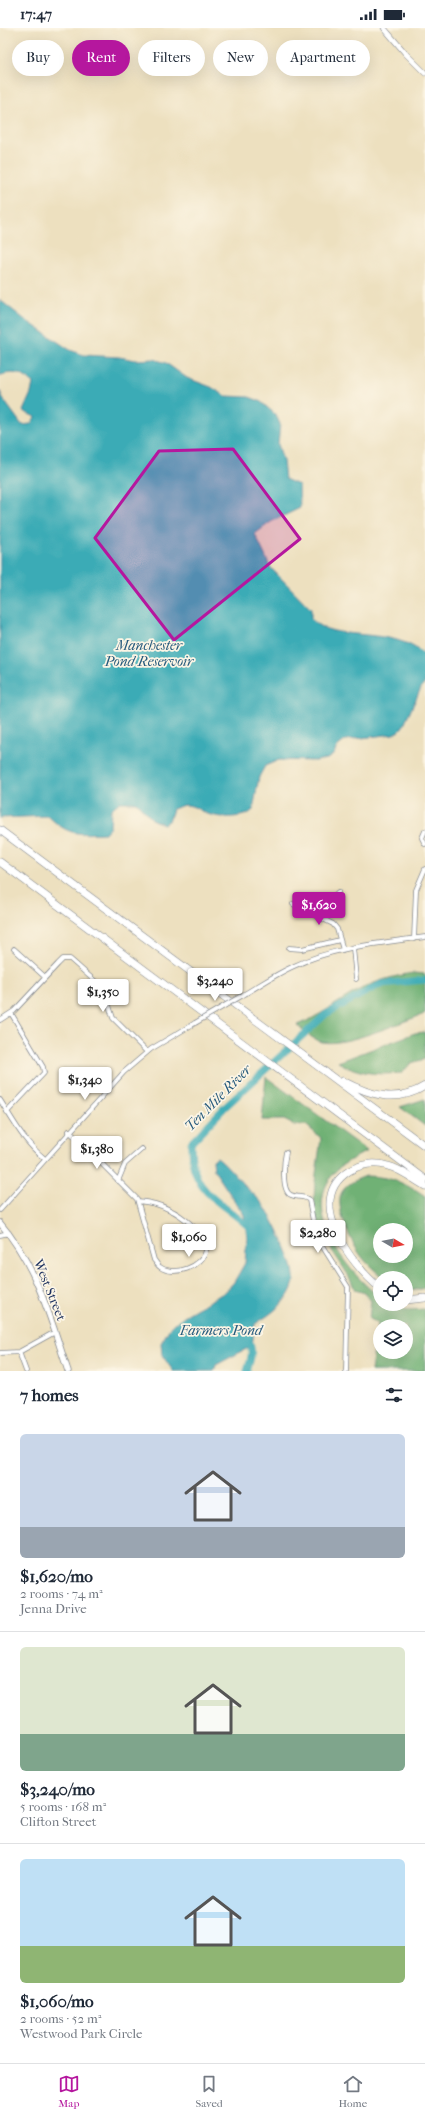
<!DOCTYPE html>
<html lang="en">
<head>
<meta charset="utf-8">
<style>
	body { margin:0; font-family:"IM FELL French Canon",serif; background:#f2f2f3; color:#1f2937; height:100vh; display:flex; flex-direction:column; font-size:15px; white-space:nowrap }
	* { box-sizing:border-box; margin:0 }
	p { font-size:13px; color:#747a83 }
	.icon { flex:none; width:22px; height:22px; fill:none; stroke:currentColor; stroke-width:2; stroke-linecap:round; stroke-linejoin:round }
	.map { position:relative; height:1343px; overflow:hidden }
	.side { display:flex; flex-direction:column; background:#fff; flex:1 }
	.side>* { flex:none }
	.hud { position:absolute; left:12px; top:12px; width:401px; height:36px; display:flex; gap:8px }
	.needle { width:26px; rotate:100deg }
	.tools { position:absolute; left:373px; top:1195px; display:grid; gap:8px }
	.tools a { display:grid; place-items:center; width:40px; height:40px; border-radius:50%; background:#fff; box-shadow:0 4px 16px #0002; font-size:20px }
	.price { position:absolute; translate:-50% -34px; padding:0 9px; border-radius:4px; background:#fff; color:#222; font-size:13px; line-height:26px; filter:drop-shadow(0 1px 2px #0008) }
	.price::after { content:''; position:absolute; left:50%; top:24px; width:12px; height:9px; margin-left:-6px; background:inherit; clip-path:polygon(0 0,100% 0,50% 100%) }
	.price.current { background:#b5179e; color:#fff }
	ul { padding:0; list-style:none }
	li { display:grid; align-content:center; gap:8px; height:212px; padding:0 20px }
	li+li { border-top:1px solid #e0e1e3 }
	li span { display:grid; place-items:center; height:124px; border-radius:6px; color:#555 }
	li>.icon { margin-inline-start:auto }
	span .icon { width:72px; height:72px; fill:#fffc; stroke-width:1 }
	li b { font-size:17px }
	h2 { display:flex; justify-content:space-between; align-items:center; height:48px; padding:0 20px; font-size:17px }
	.tag { padding:0 14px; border-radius:18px; background:#fff; box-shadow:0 4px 16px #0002; font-size:14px; line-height:36px }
	.tag.current { background:#b5179e; color:#fff }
	.status { display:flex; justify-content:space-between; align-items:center; height:28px; padding:0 20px; background:#fff; direction:ltr }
	.status svg { height:11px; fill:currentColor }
	.menu { display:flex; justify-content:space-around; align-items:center; height:56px; border-top:1px solid #e0e1e3; background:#fff; font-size:11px; color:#747a83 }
	.menu a { display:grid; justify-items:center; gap:2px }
	.menu .current { color:#b5179e }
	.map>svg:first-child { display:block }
</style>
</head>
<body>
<div class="status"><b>17:47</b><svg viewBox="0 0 49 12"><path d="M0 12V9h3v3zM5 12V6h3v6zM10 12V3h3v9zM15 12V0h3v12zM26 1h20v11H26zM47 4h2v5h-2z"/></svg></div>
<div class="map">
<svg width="425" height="1343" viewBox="0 0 425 1343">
	<rect width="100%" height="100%" fill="#fcf5e5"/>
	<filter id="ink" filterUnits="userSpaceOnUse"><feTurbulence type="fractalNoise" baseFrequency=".025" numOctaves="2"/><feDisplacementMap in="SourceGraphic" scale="8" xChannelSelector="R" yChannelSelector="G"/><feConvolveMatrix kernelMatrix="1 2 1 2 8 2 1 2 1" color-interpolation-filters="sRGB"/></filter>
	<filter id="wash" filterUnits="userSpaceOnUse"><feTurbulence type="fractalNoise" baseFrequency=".012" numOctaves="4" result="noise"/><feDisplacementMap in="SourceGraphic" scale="16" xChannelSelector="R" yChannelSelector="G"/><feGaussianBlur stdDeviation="0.9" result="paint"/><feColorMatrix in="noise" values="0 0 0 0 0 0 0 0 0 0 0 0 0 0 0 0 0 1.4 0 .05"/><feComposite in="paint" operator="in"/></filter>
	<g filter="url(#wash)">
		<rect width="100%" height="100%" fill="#ede0bf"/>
		<path fill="#6fb174" stroke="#457069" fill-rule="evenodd" d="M 413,945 L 425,946 L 425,985 L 422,987 C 398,995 345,1019 322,1014 C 311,1011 305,1003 297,997 C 319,989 337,974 357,963 C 375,953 394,948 413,945 Z
			M 425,1004 L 425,1031 L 411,1035 L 402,1045 C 376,1047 360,1046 338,1034 L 415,1005 Z
			M 266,1049 L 367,1123 C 353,1131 337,1137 329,1152 C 305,1191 350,1247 380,1269 L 380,1276 L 389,1276 L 407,1282 L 425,1281 L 425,1343 L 371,1343 L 378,1295 L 369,1291 L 371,1273 L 365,1265 L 355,1262 C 347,1240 330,1223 320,1202 C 308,1175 318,1138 321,1110 L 306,1097 L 294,1097 L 284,1092 L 262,1092 ZM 380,1298 L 406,1298 L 406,1324 L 380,1324 Z
			M 425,1071 L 425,1098 L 400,1079 Z
			M 366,1148 C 391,1149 404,1154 425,1169 L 425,1259 L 420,1262 L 406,1261 L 406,1250 L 382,1249 C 375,1242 367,1236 362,1229 C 352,1216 331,1175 344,1161 C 350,1154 358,1151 366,1148 ZM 380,1202 L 406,1202 L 406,1228 L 380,1228 Z"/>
		<path fill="#3aabb6" stroke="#2a6d8a" d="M 0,272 L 24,291 L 70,322 L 84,327 L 119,329 L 136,332 L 154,331 L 166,335 L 187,350 L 211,359 L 226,368 L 249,369 L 260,373 L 276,387 L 280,396 L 278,416 L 283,433 L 285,451 L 299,457 L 300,480 L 271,494 L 255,506 L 271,540 L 311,581 L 311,591 C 333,616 392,596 425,627 L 425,655 L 421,660 L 404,697 L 399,703 L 393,706 L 346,712 L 338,718 L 333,727 L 327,731 L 314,733 L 279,732 L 265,738 L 259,749 L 253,782 C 245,791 221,790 211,787 C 201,785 196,777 185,777 C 181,777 177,780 173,781 L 169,793 L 164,796 L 153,792 L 136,774 L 120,774 L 111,781 L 110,799 L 105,805 C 77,806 69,808 48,788 L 0,790 L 0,363 L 3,371 L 22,397 L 31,396 L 35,389 L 23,383 L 31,365 L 33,355 C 23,346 13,342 0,348 Z
			M 217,1129 C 228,1137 235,1148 245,1158 C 250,1163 257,1169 262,1175 C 273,1190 297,1237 294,1254 C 289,1274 271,1286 255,1296 L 252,1318 L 216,1337 L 214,1343 L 173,1343 L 162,1327 L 161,1315 L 171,1298 L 184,1288 L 225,1264 L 234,1254 L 245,1235 L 247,1209 L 244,1187 L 214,1142 L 213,1132 Z"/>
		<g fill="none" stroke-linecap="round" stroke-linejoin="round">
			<path stroke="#3aabb6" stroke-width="7" d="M 252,1202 C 220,1171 190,1167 191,1115 L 224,1080 L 326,986 L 381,956 L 425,952
				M 247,1343 C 251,1331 254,1322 248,1311"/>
		</g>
	</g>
	<g filter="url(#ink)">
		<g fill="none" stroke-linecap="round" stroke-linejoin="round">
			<defs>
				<path id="minor" d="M 425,803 L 422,810 L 425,816
					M 293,876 L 333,896 L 337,901 L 343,922
					M 318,889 L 327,875 L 338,864
					M 414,911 L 416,862 L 425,841
					M 289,920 L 302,921 L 340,912
					M 353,920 L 356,951
					M 14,921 L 45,949
					M 243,967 C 260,957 276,946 294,938 C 334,919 381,915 425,909
					M 0,992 L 14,983 L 58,936 L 63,931 L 70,931 L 96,954 L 105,965 L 113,990 L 147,1024
					M 0,1072 C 14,1094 24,1114 45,1131
					M 7,1084 L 44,1045 L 43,1039 L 11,985
					M 69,1103 L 137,1171 L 154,1232 C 156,1234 158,1238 160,1239 C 174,1249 203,1239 206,1222 C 209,1207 180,1186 168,1181 C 159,1176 148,1174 138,1173
					M 286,1124 C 284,1133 281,1163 291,1167 C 297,1170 304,1167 309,1172 L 316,1208 L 348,1259 L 346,1343
					M 118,1153 L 125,1136 L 142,1121
					M 0,1182 L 124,1044 L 151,1021 L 195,995
					M 0,1207 L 9,1205
					M 19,1324 L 26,1343
					M 0,1325 L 19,1324 L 55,1304"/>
				<path id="tertiary" d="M 384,0 L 406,26 L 425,45"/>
				<path id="secondary" d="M 0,1195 C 37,1238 50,1290 68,1343"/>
				<path id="motorway" d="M 0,802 L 425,1118
					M 0,834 L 425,1151
					M 343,1053 C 370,1067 396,1076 425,1058
					M 380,1260 C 351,1237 303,1172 349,1143 C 361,1136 375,1134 388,1138 C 401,1141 413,1151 425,1158
					M 406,1272 L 425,1270"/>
			</defs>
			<use href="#minor" stroke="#84888e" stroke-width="5.5"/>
			<use href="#tertiary" stroke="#84888e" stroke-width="6"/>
			<use href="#secondary" stroke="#84888e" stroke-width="7"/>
			<use href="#motorway" stroke="#84888e" stroke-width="8"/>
			<use href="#minor" stroke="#fff" stroke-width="4"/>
			<use href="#tertiary" stroke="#fff" stroke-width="5"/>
			<use href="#secondary" stroke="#fff" stroke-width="5.5"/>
			<use href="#motorway" stroke="#fff" stroke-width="7"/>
			<defs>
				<path id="minor-bridge" d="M 195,995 L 243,967"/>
			</defs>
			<use href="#minor-bridge" stroke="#84888e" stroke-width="5.5" stroke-linecap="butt"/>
			<use href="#minor-bridge" stroke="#fff" stroke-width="4"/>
		</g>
	</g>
	<path fill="#b5179e" fill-opacity="0.2" stroke="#b5179e" stroke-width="3" stroke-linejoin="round" d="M 233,421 L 300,511 L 174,612 L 95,510 L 159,423 Z"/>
	<g text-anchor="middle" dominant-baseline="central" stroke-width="3.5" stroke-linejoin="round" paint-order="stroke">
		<g font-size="13" fill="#1b2f5e" stroke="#fcf5e5">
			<text transform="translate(50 1262) rotate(68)">West Street</text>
		</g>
		<g font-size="14" font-style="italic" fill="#265a7d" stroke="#fcf5e5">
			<text x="149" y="617">Manchester<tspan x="149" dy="16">Pond Reservoir</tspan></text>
			<text transform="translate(218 1070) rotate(-45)">Ten Mile River</text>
			<text x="221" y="1302">Farmers Pond</text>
		</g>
	</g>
</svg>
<div class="tools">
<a><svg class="needle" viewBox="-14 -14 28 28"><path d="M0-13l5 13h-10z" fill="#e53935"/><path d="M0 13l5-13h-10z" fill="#747a83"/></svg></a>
<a><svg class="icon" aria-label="locate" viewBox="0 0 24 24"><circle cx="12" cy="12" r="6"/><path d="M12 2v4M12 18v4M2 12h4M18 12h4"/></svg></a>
<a><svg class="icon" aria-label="layers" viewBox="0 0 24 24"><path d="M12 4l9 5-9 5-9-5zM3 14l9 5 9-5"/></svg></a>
</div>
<b class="price current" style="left:319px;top:898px">$1,620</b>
<b class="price" style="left:215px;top:974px">$3,240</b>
<b class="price" style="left:103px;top:985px">$1,350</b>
<b class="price" style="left:85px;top:1073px">$1,340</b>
<b class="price" style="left:97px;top:1142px">$1,380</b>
<b class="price" style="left:318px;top:1226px">$2,280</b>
<b class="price" style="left:189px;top:1230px">$1,060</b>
<div class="hud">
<a class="tag">Buy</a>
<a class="tag current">Rent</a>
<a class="tag">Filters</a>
<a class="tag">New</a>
<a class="tag">Apartment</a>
</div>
</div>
<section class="side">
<h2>7 homes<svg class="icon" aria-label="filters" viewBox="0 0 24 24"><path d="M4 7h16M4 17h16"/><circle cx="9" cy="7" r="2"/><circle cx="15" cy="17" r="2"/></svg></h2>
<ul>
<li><span style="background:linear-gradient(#c9d6e8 75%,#9aa5b1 0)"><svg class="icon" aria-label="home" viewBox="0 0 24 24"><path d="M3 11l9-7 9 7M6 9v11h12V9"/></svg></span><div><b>$1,620/mo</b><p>2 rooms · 74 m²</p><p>Jenna Drive</p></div></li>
<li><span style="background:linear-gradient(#dfe7d0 70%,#7fa58c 0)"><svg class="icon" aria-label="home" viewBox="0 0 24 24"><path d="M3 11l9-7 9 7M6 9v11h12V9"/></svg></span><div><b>$3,240/mo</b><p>5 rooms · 168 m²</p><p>Clifton Street</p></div></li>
<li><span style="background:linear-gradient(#bfe0f5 70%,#8fb573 0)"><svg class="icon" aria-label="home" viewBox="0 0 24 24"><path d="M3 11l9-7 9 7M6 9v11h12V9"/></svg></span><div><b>$1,060/mo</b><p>2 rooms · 52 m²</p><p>Westwood Park Circle</p></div></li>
</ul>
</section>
<nav class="menu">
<a class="current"><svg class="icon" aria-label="map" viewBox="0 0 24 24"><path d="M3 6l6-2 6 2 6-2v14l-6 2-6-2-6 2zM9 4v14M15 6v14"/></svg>Map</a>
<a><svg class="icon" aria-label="saved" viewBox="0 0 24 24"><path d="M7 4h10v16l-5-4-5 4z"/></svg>Saved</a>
<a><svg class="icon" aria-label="home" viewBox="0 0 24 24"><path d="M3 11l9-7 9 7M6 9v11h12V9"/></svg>Home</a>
</nav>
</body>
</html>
